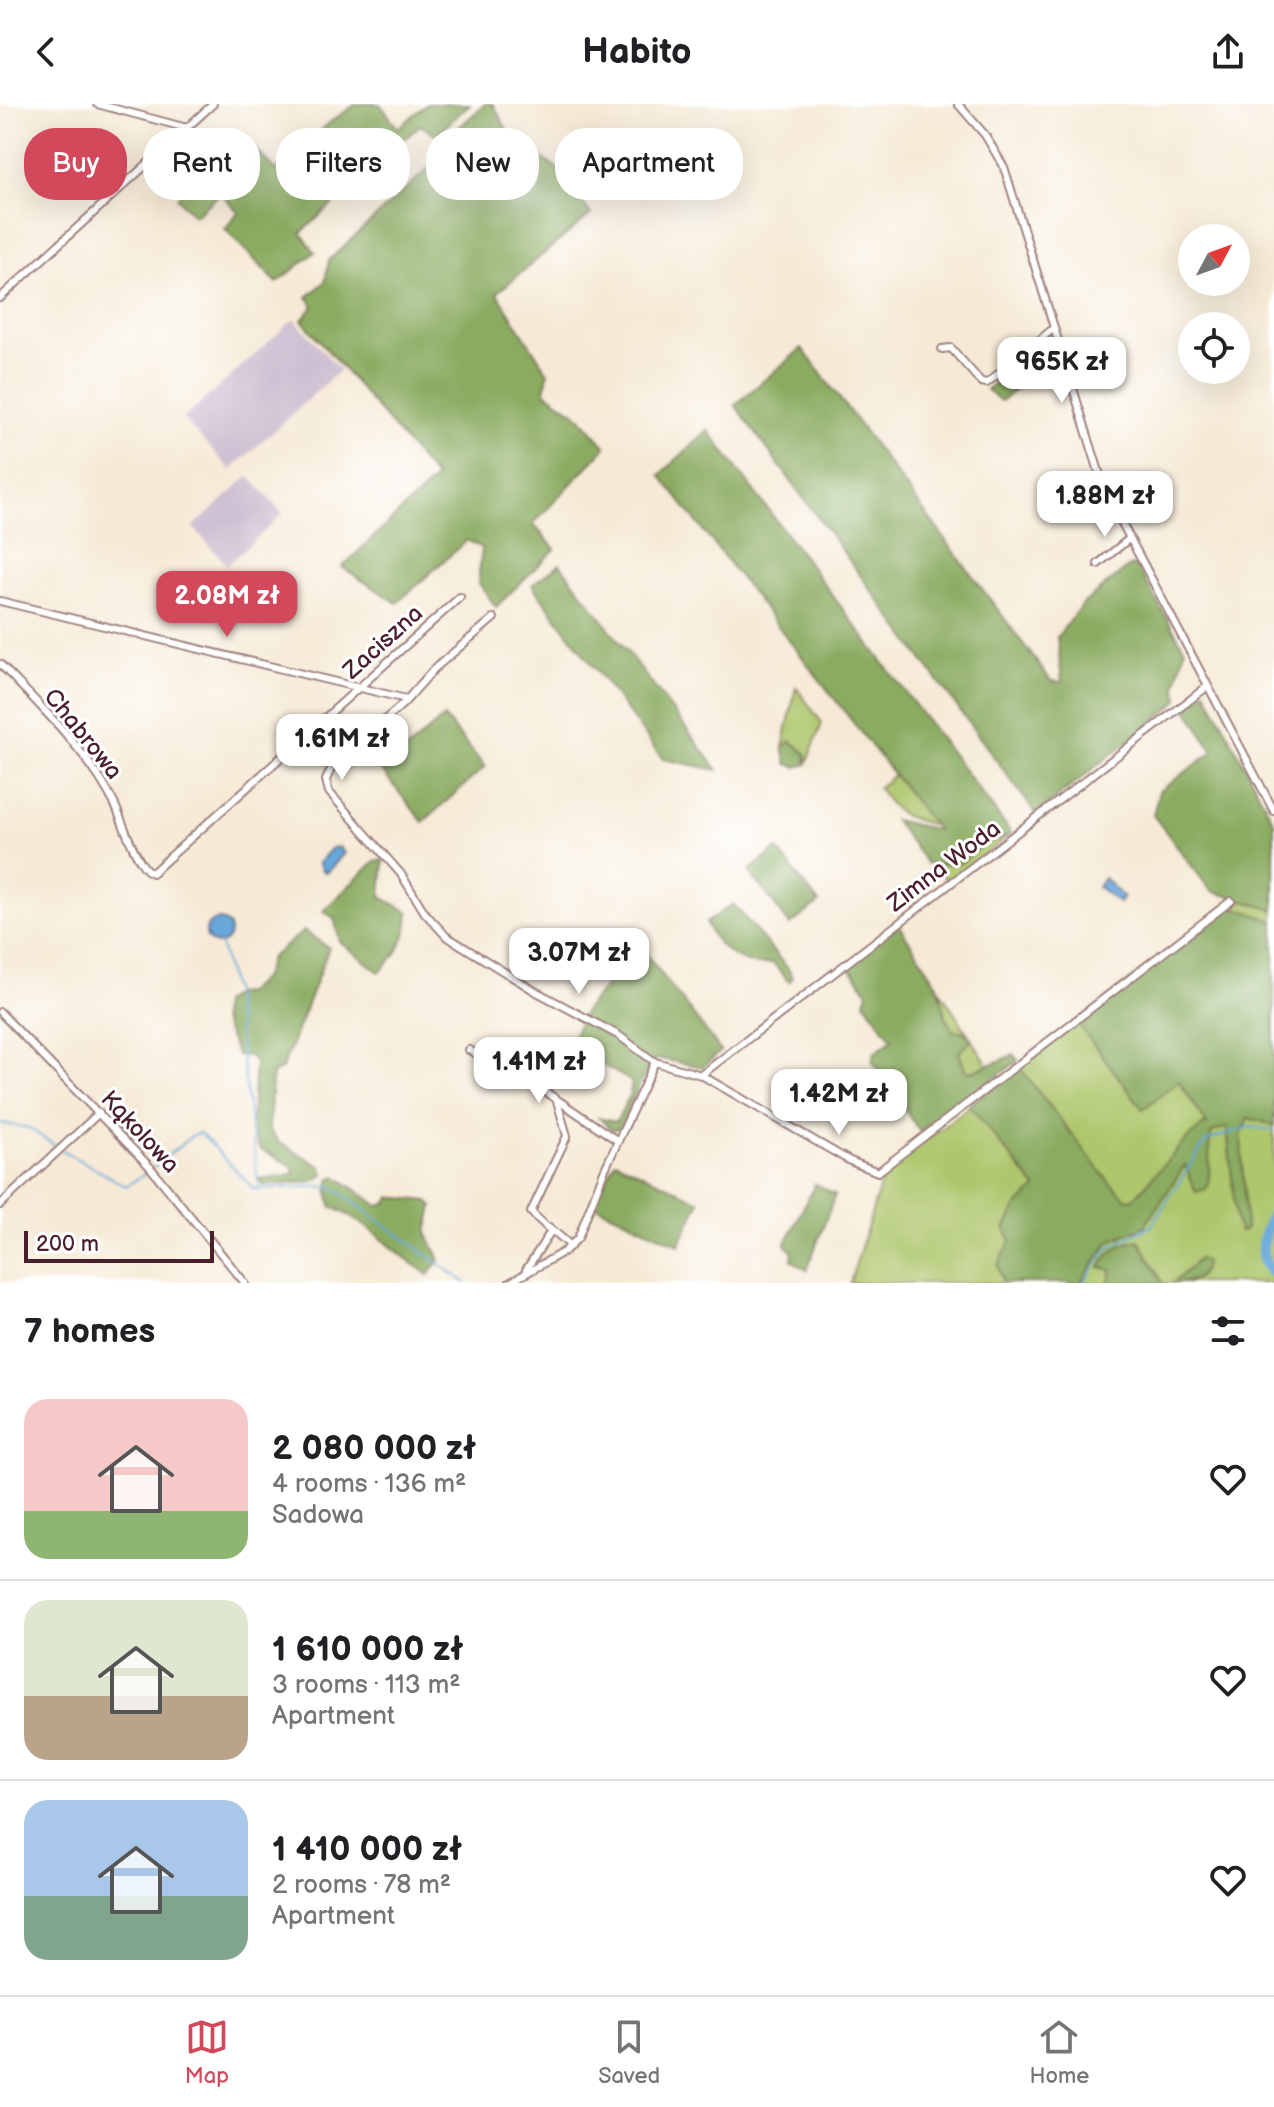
<!DOCTYPE html>
<html lang="en">
<head>
<meta charset="utf-8">
<style>
	body { margin:0; font-family:"Balsamiq Sans",sans-serif; background:#f2f2f2; color:#202124; height:100vh; display:flex; flex-direction:column; font-size:30px; white-space:nowrap }
	* { box-sizing:border-box; margin:0 }
	p { font-size:26px; color:#757577 }
	.icon { flex:none; width:44px; height:44px; fill:none; stroke:currentColor; stroke-width:2; stroke-linecap:round; stroke-linejoin:round }
	.map { position:relative; height:1179px; overflow:hidden }
	.details { display:flex; flex-direction:column; background:#fff; flex:1 }
	.details>* { flex:none }
	.banner { position:absolute; left:24px; top:24px; width:800px; height:72px; display:flex; gap:16px }
	.needle { width:52px; rotate:49deg }
	.fabs { position:absolute; left:1178px; top:120px; display:grid; gap:16px }
	.fabs a { display:grid; place-items:center; width:72px; height:72px; border-radius:50%; background:#fff; box-shadow:0 8px 32px #0002; font-size:40px }
	.scale { position:absolute; left:24px; bottom:20px; width:190px; box-sizing:border-box; padding-left:8px; border:4px solid #4a1f2b; border-top:0; font-size:22px; line-height:28px; white-space:nowrap; color:#4a1f2b; -webkit-text-stroke:6px #fff; paint-order:stroke }
	.price { position:absolute; translate:-50% -68px; padding:0 18px; border-radius:16px; background:#fff; color:#222; font-size:26px; line-height:52px; filter:drop-shadow(0 2px 4px #0008) }
	.price::after { content:''; position:absolute; left:50%; top:48px; width:24px; height:18px; margin-left:-12px; background:inherit; clip-path:polygon(0 0,100% 0,50% 100%) }
	.price.active { background:#d1495b; color:#fff }
	ul { padding:0; list-style:none }
	li { display:flex; align-items:center; gap:24px; height:200px; padding:0 24px }
	li+li { border-top:2px solid #e0e0e0 }
	li span { display:grid; place-items:center; flex:none; width:224px; height:160px; border-radius:24px; color:#555 }
	li>.icon { margin-inline-start:auto }
	span .icon { width:96px; height:96px; fill:#fffc; stroke-width:1 }
	li b { font-size:34px }
	h2 { display:flex; justify-content:space-between; align-items:center; height:96px; padding:0 24px; font-size:34px }
	.chip { padding:0 28px; border-radius:32px; background:#fff; box-shadow:0 8px 32px #0002; font-size:28px; line-height:72px }
	.chip.active { background:#d1495b; color:#fff }
	header { display:flex; justify-content:space-between; align-items:center; height:104px; padding:0 24px; background:#fff; font-size:36px; font-weight:700 }
	.tab-bar { display:flex; justify-content:space-around; align-items:center; height:112px; border-top:2px solid #e0e0e0; background:#fff; font-size:22px; color:#757577 }
	.tab-bar a { display:grid; justify-items:center; gap:4px }
	.tab-bar .active { color:#d1495b }
	.map>svg:first-child { display:block }
</style>
</head>
<body>
<header><svg class="icon" aria-label="back" viewBox="0 0 24 24"><path d="M15 5l-7 7 7 7"/></svg>Habito<svg class="icon" aria-label="share" viewBox="0 0 24 24"><path d="M12 15V3M7 8l5-5 5 5M5 13v7h14v-7"/></svg></header>
<div class="map">
<svg width="1274" height="1179" viewBox="0 0 1274 1179">
	<rect width="100%" height="100%" fill="#fff"/>
	<filter id="ink" filterUnits="userSpaceOnUse"><feTurbulence type="fractalNoise" baseFrequency=".0125" numOctaves="2"/><feDisplacementMap in="SourceGraphic" scale="16" xChannelSelector="R" yChannelSelector="G"/><feConvolveMatrix kernelMatrix="1 2 1 2 8 2 1 2 1" color-interpolation-filters="sRGB"/></filter>
	<filter id="wash" filterUnits="userSpaceOnUse"><feTurbulence type="fractalNoise" baseFrequency=".006" numOctaves="4" result="noise"/><feDisplacementMap in="SourceGraphic" scale="32" xChannelSelector="R" yChannelSelector="G"/><feGaussianBlur stdDeviation="1.8" result="paint"/><feColorMatrix in="noise" values="0 0 0 0 0 0 0 0 0 0 0 0 0 0 0 0 0 1.4 0 .05"/><feComposite in="paint" operator="in"/></filter>
	<g filter="url(#wash)">
		<rect width="100%" height="100%" fill="#f6ead6"/>
		<path fill="#cebed1" d="M 294,215 L 340,266 L 231,366 L 183,315 Z
			M 249,372 L 283,410 L 227,461 L 193,423 Z"/>
		<path fill="#aec66c" stroke="#7c724c" stroke-width="2" d="M 796,583 L 822,619 L 807,660 L 806,650 L 791,637 L 783,643 Z
			M 894,671 L 934,721 C 902,713 897,711 878,684 Z
			M 1012,730 L 950,776 L 945,775 L 937,761 L 961,759 L 983,741 Z
			M 1274,764 L 1274,1179 L 850,1179 L 884,1069 Z
			M 936,880 L 988,961 L 971,968 L 965,966 L 959,948 L 963,927 L 953,928 C 943,911 943,897 936,880 Z"/>
		<path fill="#8aab60" stroke="#6a6546" stroke-width="2" d="M 356,0 L 380,0 L 398,24 L 427,0 L 470,0 L 436,31 L 420,21 L 301,129 L 315,148 L 277,179 L 225,125 L 238,108 L 221,89 L 194,112 L 177,93 L 214,61 L 220,66 L 251,40 L 276,67 L 329,19 Z
			M 485,0 L 493,0 L 511,33 L 558,65 L 591,110 L 497,189 L 548,269 L 545,288 L 577,310 L 606,343 L 533,420 L 555,445 L 496,503 L 478,478 L 482,444 L 467,436 L 397,499 L 342,463 L 436,374 L 302,216 L 314,202 L 307,193 L 325,178 L 329,156 L 444,50 L 444,37 Z
			M 1051,230 L 1059,252 L 1001,297 L 986,286 Z
			M 802,244 L 1051,577 L 1062,578 L 1057,533 L 1084,499 L 1131,461 L 1138,464 L 1185,545 L 1176,581 L 1179,594 L 1174,601 L 1036,710 L 735,301 Z
			M 708,326 L 1012,730 L 983,741 L 961,759 L 927,760 L 894,716 L 937,726 L 660,371 Z
			M 560,460 L 718,666 L 663,655 L 532,481 Z
			M 1206,587 L 1274,718 L 1274,806 L 1211,787 L 1153,711 L 1159,687 L 1213,648 L 1187,604 Z
			M 444,613 L 485,663 L 423,718 L 382,667 Z
			M 791,637 L 806,650 L 807,660 L 797,663 L 787,660 L 783,643 Z
			M 777,745 L 819,799 L 790,821 L 749,767 Z
			M 384,756 L 381,793 L 409,808 C 408,832 397,853 379,868 L 340,838 L 334,814 L 323,807 L 375,757 Z
			M 733,800 L 789,866 L 792,874 L 789,878 L 773,859 C 744,865 718,847 706,819 Z
			M 1231,802 L 1274,817 L 1274,1021 L 1248,1014 L 1241,1032 L 1246,1126 L 1240,1128 L 1236,1117 L 1227,1023 L 1212,1028 C 1205,1047 1214,1064 1206,1085 L 1196,1088 L 1185,1061 L 1145,1122 L 1110,1137 L 1080,1179 L 1003,1179 L 998,1161 L 1011,1137 L 1005,1125 L 1015,1105 L 1036,1084 L 969,1001 L 1019,963 L 1110,1079 L 1127,1095 L 1134,1094 L 1183,1039 L 1205,1020 L 1208,1022 L 1179,977 L 1143,1005 L 1077,919 Z
			M 899,821 C 911,841 926,860 937,881 C 945,898 941,909 953,927 L 963,927 L 972,936 L 959,948 L 965,966 L 972,968 L 1014,951 L 1018,957 L 920,1028 L 872,956 L 875,948 L 892,935 L 865,898 L 868,888 L 850,864 L 852,858 Z
			M 304,827 L 329,844 L 282,965 L 272,970 L 269,1026 L 279,1038 L 322,1063 L 324,1070 L 313,1077 L 263,1081 L 258,1075 L 294,1070 L 292,1062 L 260,1045 L 251,1027 L 255,959 L 250,952 L 237,951 L 221,915 L 222,899 L 234,890 L 246,889 L 264,873 L 270,854 Z
			M 640,842 L 721,947 L 703,963 L 660,955 L 650,958 L 620,1024 L 612,1026 L 599,1014 L 616,1018 L 630,991 L 632,978 L 569,941 L 585,906 Z
			M 615,1057 L 700,1097 L 679,1141 L 594,1101 Z
			M 336,1072 L 379,1102 L 386,1100 L 391,1093 L 428,1097 L 433,1102 L 427,1129 L 440,1156 L 429,1171 C 395,1150 369,1118 332,1103 L 328,1089 L 330,1075 Z
			M 815,1080 L 835,1091 L 807,1166 L 792,1156 L 793,1148 L 785,1141 Z
			M 1139,1136 L 1163,1179 L 1108,1179 L 1112,1166 L 1100,1163 C 1110,1145 1119,1140 1139,1136 Z
			M 1199,1155 L 1205,1158 C 1205,1176 1188,1179 1173,1179 Z"/>
		<path fill="#67a7da" stroke="#586382" stroke-width="2" d="M 339,743 L 344,749 L 329,767 L 323,768 L 318,759 L 332,744 Z
			M 1104,774 L 1123,793 L 1119,799 L 1098,783 Z
			M206 828a12 12 0 1 1 24 0a12 12 0 1 1-24 0Z"/>
		<g fill="none" stroke-linecap="round" stroke-linejoin="round">
			<path stroke="#67a7da" stroke-width="2" d="M 220,839 L 233,887 L 259,1086
				M 0,1019 L 29,1024 L 57,1043
				M 62,1046 L 126,1082 L 149,1067
				M 154,1063 L 193,1031 L 200,1029 L 254,1085 L 331,1082 L 466,1179
				M 1083,1179 L 1109,1143 L 1151,1122 L 1206,1037 L 1249,1023 L 1274,1026"/>
			<path stroke="#67a7da" stroke-width="11" d="M 1274,1105 C 1266,1129 1252,1150 1274,1170"/>
		</g>
	</g>
	<g filter="url(#ink)">
		<g fill="none" stroke-linecap="round" stroke-linejoin="round">
			<defs>
				<path id="minor" d="M 97,0 L 187,24
					M 958,0 L 985,31 L 1004,63 L 1105,387 L 1274,707
					M 0,194 L 213,0
					M 942,245 L 951,244 L 981,278 L 987,279 L 1054,224
					M 1098,460 L 1130,434
					M 0,497 L 406,595
					M 494,514 L 434,565 L 404,599 L 332,663 L 326,676 L 329,688 L 401,770 L 425,809 L 446,832 L 535,887 L 618,931 L 655,958
					M 0,560 C 41,603 87,646 114,699 C 122,715 137,764 152,769 L 460,493
					M 0,908 L 149,1062 L 245,1179
					M 469,946 L 534,980 L 618,1037
					M 701,971 L 1208,582
					M 0,1101 L 99,1009
					M 549,1123 L 571,1142
					M 526,1166 L 551,1127 L 531,1108 L 567,1032 L 557,997
					M 509,1179 L 565,1147 L 578,1134 L 604,1067 L 655,958 L 701,971 L 850,1057 L 878,1068 L 1231,797"/>
			</defs>
			<use href="#minor" stroke="#a08480" stroke-width="10"/>
			<use href="#minor" stroke="#fff" stroke-width="6"/>
		</g>
	</g>
	<g text-anchor="middle" dominant-baseline="central" stroke-width="6" stroke-linejoin="round" paint-order="stroke">
		<g font-size="24" fill="#4a1f2b" stroke="#fff">
			<text transform="translate(383 538) rotate(-42)">Zaciszna</text>
			<text transform="translate(83 630) rotate(51)">Chabrowa</text>
			<text transform="translate(944 762) rotate(-37)">Zimna Woda</text>
			<text transform="translate(140 1028) rotate(47)">Kąkolowa</text>
		</g>
	</g>
</svg>
<div class="fabs">
<a><svg class="needle" viewBox="-14 -14 28 28"><path d="M0-13l5 13h-10z" fill="#e53935"/><path d="M0 13l5-13h-10z" fill="#757577"/></svg></a>
<a><svg class="icon" aria-label="locate" viewBox="0 0 24 24"><circle cx="12" cy="12" r="6"/><path d="M12 2v4M12 18v4M2 12h4M18 12h4"/></svg></a>
</div>
<div class="scale">200 m</div>
<b class="price" style="left:1062px;top:301px">965K zł</b>
<b class="price" style="left:1105px;top:435px">1.88M zł</b>
<b class="price active" style="left:227px;top:535px">2.08M zł</b>
<b class="price" style="left:342px;top:678px">1.61M zł</b>
<b class="price" style="left:579px;top:892px">3.07M zł</b>
<b class="price" style="left:539px;top:1001px">1.41M zł</b>
<b class="price" style="left:839px;top:1033px">1.42M zł</b>
<div class="banner">
<a class="chip active">Buy</a>
<a class="chip">Rent</a>
<a class="chip">Filters</a>
<a class="chip">New</a>
<a class="chip">Apartment</a>
</div>
</div>
<section class="details">
<h2>7 homes<svg class="icon" aria-label="filters" viewBox="0 0 24 24"><path d="M4 7h16M4 17h16"/><circle cx="9" cy="7" r="2"/><circle cx="15" cy="17" r="2"/></svg></h2>
<ul>
<li><span style="background:linear-gradient(#f6c9c9 70%,#8fb573 0)"><svg class="icon" aria-label="home" viewBox="0 0 24 24"><path d="M3 11l9-7 9 7M6 9v11h12V9"/></svg></span><div><b>2 080 000 zł</b><p>4 rooms · 136 m²</p><p>Sadowa</p></div><svg class="icon" aria-label="heart" viewBox="0 0 24 24"><path d="M12 20l-8-8c-3-5 5-10 8-4 3-6 11-1 8 4z"/></svg></li>
<li><span style="background:linear-gradient(#dfe7d0 60%,#b9a48a 0)"><svg class="icon" aria-label="home" viewBox="0 0 24 24"><path d="M3 11l9-7 9 7M6 9v11h12V9"/></svg></span><div><b>1 610 000 zł</b><p>3 rooms · 113 m²</p><p>Apartment</p></div><svg class="icon" aria-label="heart" viewBox="0 0 24 24"><path d="M12 20l-8-8c-3-5 5-10 8-4 3-6 11-1 8 4z"/></svg></li>
<li><span style="background:linear-gradient(#a9c7e8 60%,#7fa58c 0)"><svg class="icon" aria-label="home" viewBox="0 0 24 24"><path d="M3 11l9-7 9 7M6 9v11h12V9"/></svg></span><div><b>1 410 000 zł</b><p>2 rooms · 78 m²</p><p>Apartment</p></div><svg class="icon" aria-label="heart" viewBox="0 0 24 24"><path d="M12 20l-8-8c-3-5 5-10 8-4 3-6 11-1 8 4z"/></svg></li>
</ul>
</section>
<nav class="tab-bar">
<a class="active"><svg class="icon" aria-label="map" viewBox="0 0 24 24"><path d="M3 6l6-2 6 2 6-2v14l-6 2-6-2-6 2zM9 4v14M15 6v14"/></svg>Map</a>
<a><svg class="icon" aria-label="saved" viewBox="0 0 24 24"><path d="M7 4h10v16l-5-4-5 4z"/></svg>Saved</a>
<a><svg class="icon" aria-label="home" viewBox="0 0 24 24"><path d="M3 11l9-7 9 7M6 9v11h12V9"/></svg>Home</a>
</nav>
</body>
</html>
